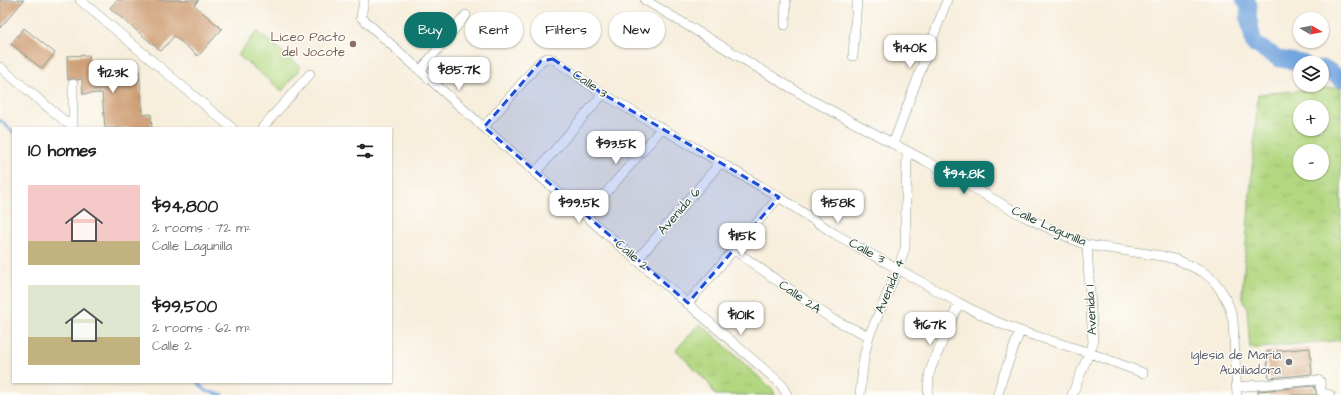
<!DOCTYPE html>
<html lang="en">
<head>
<meta charset="utf-8">
<style>
	body { margin:0; font-family:"Architects Daughter",sans-serif; background:#f2f2f2; color:#202124; height:100vh; display:flex; flex-direction:column; font-size:15px; white-space:nowrap }
	* { box-sizing:border-box; margin:0 }
	p { font-size:13px; color:#757577 }
	.icon { flex:none; width:22px; height:22px; fill:none; stroke:currentColor; stroke-width:2; stroke-linecap:round; stroke-linejoin:round }
	.map { position:relative; flex:1; overflow:hidden }
	.sheet { position:absolute; left:12px; top:127px; width:380px; height:256px; display:flex; flex-direction:column; background:#fff; border-radius:0px; box-shadow:0 1px 3px #0004 }
	.sheet>* { flex:none }
	.guide { position:absolute; left:404px; top:12px; width:380px; height:36px; display:flex; gap:8px }
	.needle { width:26px; rotate:99deg }
	.tools { position:absolute; left:1293px; top:12px; display:grid; gap:8px }
	.tools a { display:grid; place-items:center; width:36px; height:36px; border-radius:50%; background:#fff; box-shadow:0 1px 3px #0004; font-size:20px }
	.price { position:absolute; translate:-50% -34px; padding:0 9px; border-radius:8px; background:#fff; color:#222; font-size:13px; line-height:26px; filter:drop-shadow(0 1px 2px #0008) }
	.price::after { content:''; position:absolute; left:50%; top:24px; width:12px; height:9px; margin-left:-6px; background:inherit; clip-path:polygon(0 0,100% 0,50% 100%) }
	.price.on { background:#0f766e; color:#fff }
	ul { padding:0; list-style:none }
	li { display:flex; align-items:center; gap:12px; height:100px; padding:0 16px }
	li span { display:grid; place-items:center; flex:none; width:112px; height:80px; border-radius:0px; color:#555 }
	li>.icon { margin-inline-start:auto }
	span .icon { width:48px; height:48px; fill:#fffc; stroke-width:1 }
	li b { font-size:17px }
	h2 { display:flex; justify-content:space-between; align-items:center; height:48px; padding:0 16px; font-size:17px }
	.pill { padding:0 14px; border-radius:18px; background:#fff; box-shadow:0 1px 3px #0004; font-size:14px; line-height:36px }
	.pill.on { background:#0f766e; color:#fff }
	.map>svg:first-child { display:block }
</style>
</head>
<body>
<div class="map">
<svg width="1341" height="395" viewBox="0 0 1341 395">
	<defs>
		<pattern id="grass-tufts" width="24" height="20" patternUnits="userSpaceOnUse"><rect width="24" height="20" fill="#b2d780"/><path d="M3 7l-1-3M5 7V3M7 7l1-3M15 17l-1-3M17 17v-4M19 17l1-3" fill="none" stroke="#99b96f"/></pattern>
	</defs>
	<rect width="100%" height="100%" fill="#fdfcf7"/>
	<filter id="ink" filterUnits="userSpaceOnUse"><feTurbulence type="fractalNoise" baseFrequency=".025" numOctaves="2"/><feDisplacementMap in="SourceGraphic" scale="8" xChannelSelector="R" yChannelSelector="G"/><feConvolveMatrix kernelMatrix="1 2 1 2 8 2 1 2 1" color-interpolation-filters="sRGB"/></filter>
	<filter id="wash" filterUnits="userSpaceOnUse"><feTurbulence type="fractalNoise" baseFrequency=".012" numOctaves="4" result="noise"/><feDisplacementMap in="SourceGraphic" scale="16" xChannelSelector="R" yChannelSelector="G"/><feGaussianBlur stdDeviation="0.9" result="paint"/><feColorMatrix in="noise" values="0 0 0 0 0 0 0 0 0 0 0 0 0 0 0 0 0 1.4 0 .05"/><feComposite in="paint" operator="in"/></filter>
	<g filter="url(#wash)">
		<rect width="100%" height="100%" fill="#f7eedc"/>
		<path fill="url(#grass-tufts)" stroke="#688a5a" fill-rule="evenodd" d="M 1341,87 L 1341,340 L 1250,349 L 1247,309 L 1242,294 L 1258,94 ZM 1300,107 L 1322,107 L 1322,129 L 1300,129 ZM 1300,151 L 1322,151 L 1322,173 L 1300,173 Z
			M 700,323 L 773,390 L 775,395 L 715,395 L 709,384 L 676,350 Z"/>
		<path fill="#b2d780" stroke="#688a5a" d="M 257,31 L 301,67 L 282,91 L 238,55 Z"/>
		<g fill="none" stroke-linecap="round" stroke-linejoin="round">
			<path stroke="#73a5de" stroke-width="3" d="M 0,120 L 13,132
				M 197,382 L 206,391 L 223,395"/>
			<path stroke="#73a5de" stroke-width="17" d="M 1244,0 L 1249,5 L 1248,16 L 1254,44 L 1280,59 L 1303,63
				M 1322,68 L 1326,69 L 1341,79"/>
		</g>
		<g id="blocks">
			<path fill="#cd9b71" d="M 0,0 L 24,0 L 0,28 Z
				M 117,0 L 199,0 L 194,5 L 222,29 L 198,56 L 174,36 L 161,51 L 110,8 Z
				M 24,28 L 55,53 L 42,69 L 11,44 Z
				M 89,55 L 90,74 L 139,70 L 143,115 L 151,114 L 152,128 L 105,128 L 102,93 L 83,94 L 82,79 L 77,80 L 73,78 L 68,80 L 67,56 Z
				M 1310,348 L 1312,374 L 1269,378 L 1266,352 Z
				M 1314,386 L 1317,395 L 1258,395 L 1258,391 Z"/>
		</g>
	</g>
	<g filter="url(#ink)">
		<use href="#blocks" fill-opacity="0" stroke="#8b9688" stroke-width="1"/>
		<g fill="none" stroke-linecap="round" stroke-linejoin="round">
			<defs>
				<path id="minor" d="M 80,0 L 232,128
					M 364,0 L 361,17 C 498,143 640,262 781,384 L 787,395
					M 645,0 L 813,101 L 926,161 L 1023,216 L 1072,239 L 1087,245 L 1162,256 L 1178,260 L 1203,272 L 1214,281 L 1222,292 L 1229,306 L 1233,320 L 1237,395
					M 785,25 L 786,0
					M 853,56 L 857,0
					M 0,67 L 73,128
					M 420,71 L 466,15
					M 73,84 L 73,128
					M 484,127 L 541,61 L 547,58 L 553,59 L 603,94 L 779,197 L 835,234 L 959,303 L 994,321 L 1020,331 L 1090,353 L 1143,373
					M 262,128 L 310,74
					M 893,144 L 947,0
					M 535,173 L 603,94
					M 586,216 L 662,128
					M 734,250 L 832,319 L 869,336
					M 637,260 L 721,162
					M 688,303 L 779,197
					M 1236,387 L 1318,380 L 1320,381 L 1321,391 L 1324,394 L 1330,395
					M 860,395 L 864,357 L 869,336 L 898,269 L 905,248 L 907,152
					M 928,395 L 929,375 L 931,368 L 959,303
					M 998,395 L 1001,382 L 1020,331
					M 1072,395 L 1093,343 L 1087,245"/>
			</defs>
			<use href="#minor" stroke="#8b9688" stroke-width="10"/>
			<use href="#minor" stroke="#fff" stroke-width="9"/>
		</g>
	</g>
	<path fill="#1d4ed8" fill-opacity="0.2" stroke="#1d4ed8" stroke-width="3" stroke-dasharray="8 5" stroke-linejoin="round" d="M 553,59 L 603,94 L 779,197 L 688,303 L 484,127 L 541,61 Z"/>
	<circle fill="#8d6e63" stroke="#fdfcf7" stroke-width="1.5" cx="353" cy="44" r="4"/>
	<circle fill="#6b7280" stroke="#fdfcf7" stroke-width="1.5" cx="1289" cy="362" r="4"/>
	<g text-anchor="middle" dominant-baseline="central" stroke-width="3" stroke-linejoin="round" paint-order="stroke">
		<g font-size="13" fill="#785e54" stroke="#fdfcf7" text-anchor="end">
			<text x="345" y="37">Liceo Pacto<tspan x="345" dy="15">del Jocote</tspan></text>
		</g>
		<g font-size="13" fill="#1f3d34" stroke="#fdfcf7">
			<text transform="translate(590 84) rotate(35)">Calle 3</text>
			<text transform="translate(679 211) rotate(-49)">Avenida 6</text>
			<text transform="translate(1049 226) rotate(24)">Calle Lagunilla</text>
			<text transform="translate(867 251) rotate(29)">Calle 3</text>
			<text transform="translate(632 255) rotate(41)">Calle 2</text>
			<text transform="translate(890 286) rotate(-68)">Avenida 4</text>
			<text transform="translate(800 297) rotate(35)">Calle 2A</text>
			<text transform="translate(1091 310) rotate(-93)">Avenida 1</text>
		</g>
		<g font-size="13" fill="#5b616d" stroke="#fdfcf7" text-anchor="end">
			<text x="1281" y="355">Iglesia de María<tspan x="1281" dy="15">Auxiliadora</tspan></text>
		</g>
	</g>
</svg>
<div class="tools">
<a><svg class="needle" viewBox="-14 -14 28 28"><path d="M0-13l5 13h-10z" fill="#e53935"/><path d="M0 13l5-13h-10z" fill="#757577"/></svg></a>
<a><svg class="icon" aria-label="layers" viewBox="0 0 24 24"><path d="M12 4l9 5-9 5-9-5zM3 14l9 5 9-5"/></svg></a>
<a>+</a>
<a>−</a>
</div>
<b class="price" style="left:910px;top:69px">$140K</b>
<b class="price" style="left:459px;top:91px">$85.7K</b>
<b class="price" style="left:113px;top:94px">$123K</b>
<b class="price" style="left:616px;top:165px">$93.5K</b>
<b class="price on" style="left:964px;top:195px">$94.8K</b>
<b class="price" style="left:579px;top:224px">$99.5K</b>
<b class="price" style="left:838px;top:224px">$158K</b>
<b class="price" style="left:742px;top:257px">$115K</b>
<b class="price" style="left:741px;top:336px">$101K</b>
<b class="price" style="left:930px;top:346px">$167K</b>
<div class="guide">
<a class="pill on">Buy</a>
<a class="pill">Rent</a>
<a class="pill">Filters</a>
<a class="pill">New</a>
</div>
<section class="sheet">
<h2>10 homes<svg class="icon" aria-label="filters" viewBox="0 0 24 24"><path d="M4 7h16M4 17h16"/><circle cx="9" cy="7" r="2"/><circle cx="15" cy="17" r="2"/></svg></h2>
<ul>
<li><span style="background:linear-gradient(#f6c9c9 70%,#c2b280 0)"><svg class="icon" aria-label="home" viewBox="0 0 24 24"><path d="M3 11l9-7 9 7M6 9v11h12V9"/></svg></span><div><b>$94,800</b><p>2 rooms · 72 m²</p><p>Calle Lagunilla</p></div></li>
<li><span style="background:linear-gradient(#dfe7d0 65%,#c2b280 0)"><svg class="icon" aria-label="home" viewBox="0 0 24 24"><path d="M3 11l9-7 9 7M6 9v11h12V9"/></svg></span><div><b>$99,500</b><p>2 rooms · 62 m²</p><p>Calle 2</p></div></li>
</ul>
</section>
</div>
</body>
</html>
